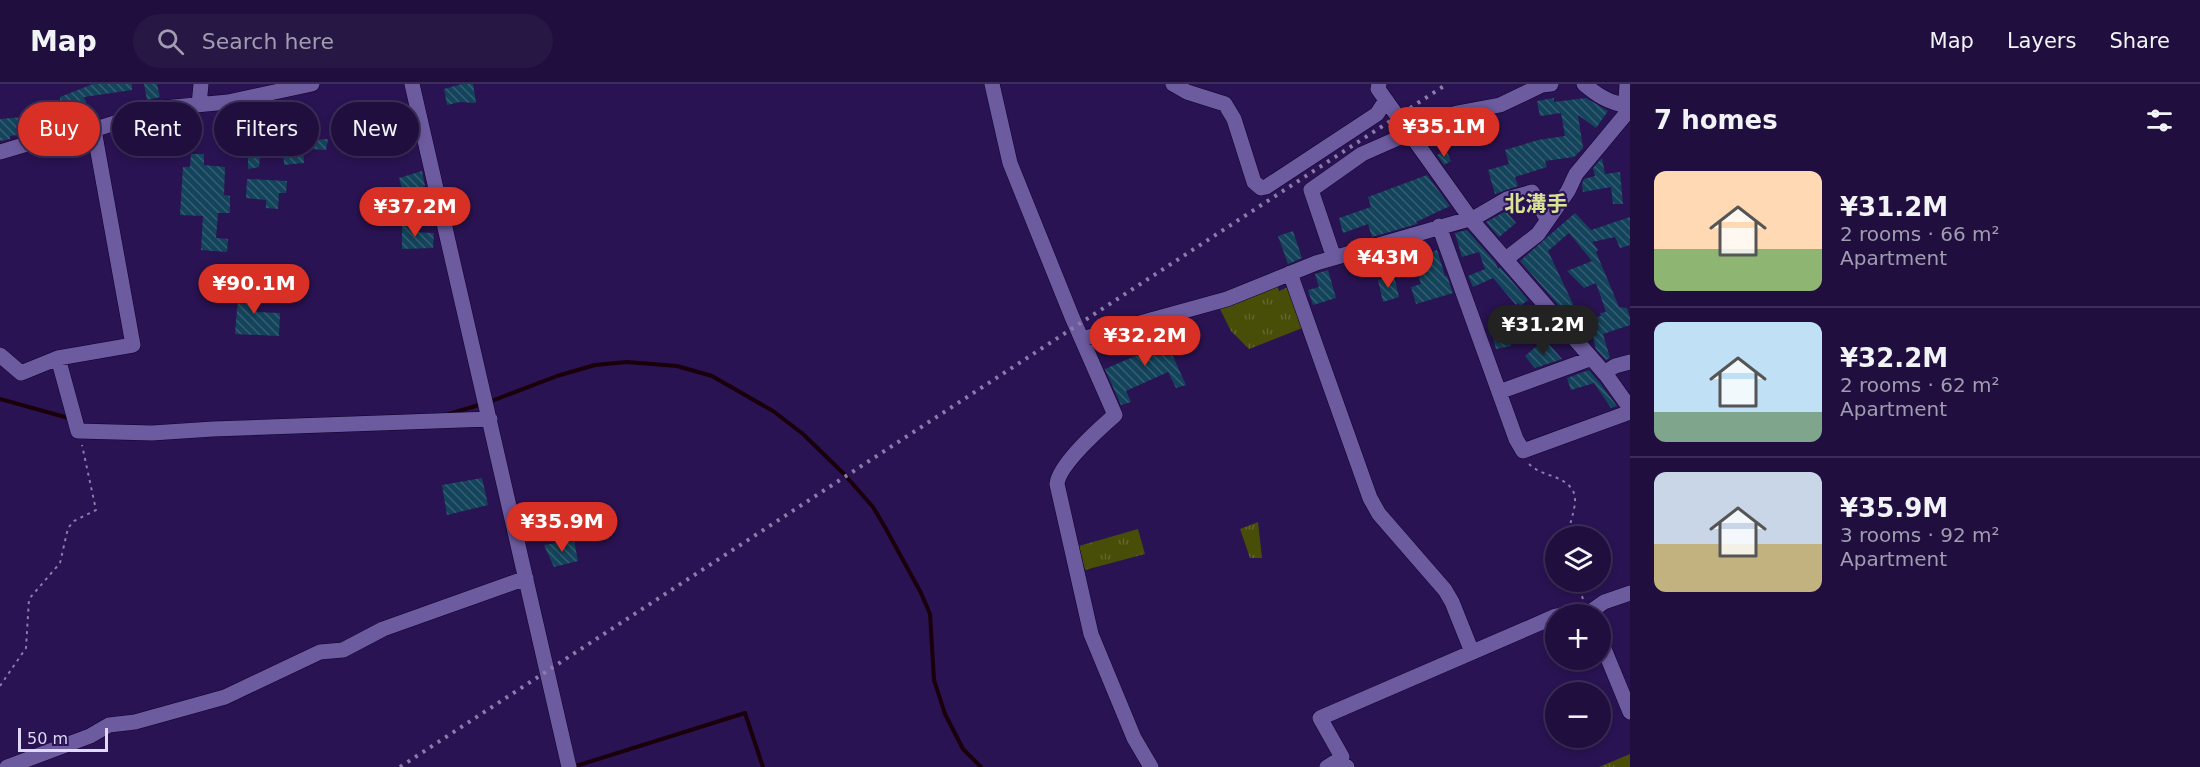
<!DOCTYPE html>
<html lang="en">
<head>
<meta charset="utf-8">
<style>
	body { margin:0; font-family:"DejaVu Sans","Noto Sans JP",sans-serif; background:#271745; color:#f1f3f6; height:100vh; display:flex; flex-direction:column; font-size:22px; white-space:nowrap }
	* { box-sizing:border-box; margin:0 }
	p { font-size:20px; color:#a19cb0 }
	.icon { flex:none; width:33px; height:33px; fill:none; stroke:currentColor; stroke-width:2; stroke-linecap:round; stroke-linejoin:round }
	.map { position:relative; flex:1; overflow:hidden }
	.drawer { display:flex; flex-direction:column; background:#1f0e3e; width:570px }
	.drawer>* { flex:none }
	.top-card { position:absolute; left:18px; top:18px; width:570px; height:54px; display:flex; gap:12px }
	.buttons { position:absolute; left:1545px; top:442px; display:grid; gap:12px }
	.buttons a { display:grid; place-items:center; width:66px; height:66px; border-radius:50%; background:#1f0e3e; box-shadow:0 3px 9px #0003,0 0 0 2px #3c2e58; font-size:30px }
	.scale { position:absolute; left:18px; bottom:15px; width:90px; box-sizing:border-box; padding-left:6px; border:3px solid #dfd9f9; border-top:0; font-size:16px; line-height:21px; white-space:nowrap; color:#dfd9f9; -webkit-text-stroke:4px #291352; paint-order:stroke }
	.price { position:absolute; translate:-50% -51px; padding:0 14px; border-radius:21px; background:#d93025; color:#fff; font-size:20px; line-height:39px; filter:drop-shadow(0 2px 3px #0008) }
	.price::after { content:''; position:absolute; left:50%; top:36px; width:18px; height:14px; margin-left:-9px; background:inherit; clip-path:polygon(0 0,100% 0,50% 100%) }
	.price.on { background:#222; color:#fff }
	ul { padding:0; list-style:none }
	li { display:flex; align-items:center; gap:18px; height:150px; padding:0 24px }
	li+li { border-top:2px solid #3c2e58 }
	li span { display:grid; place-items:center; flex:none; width:168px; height:120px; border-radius:12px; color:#555 }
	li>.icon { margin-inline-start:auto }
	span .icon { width:72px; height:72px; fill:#fffc; stroke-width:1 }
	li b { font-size:26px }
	h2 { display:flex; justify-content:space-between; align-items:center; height:72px; padding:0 24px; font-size:26px }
	.pill { padding:0 21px; border-radius:27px; background:#1f0e3e; box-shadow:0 3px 9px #0003,0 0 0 2px #3c2e58; font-size:21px; line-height:54px }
	.pill.on { background:#d93025; color:#fff }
	header { display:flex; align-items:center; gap:36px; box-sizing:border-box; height:84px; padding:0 30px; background:#1f0e3e; border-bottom:2px solid #3c2e58 }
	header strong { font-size:28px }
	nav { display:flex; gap:33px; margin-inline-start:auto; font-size:21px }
	.search { width:420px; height:54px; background:#271745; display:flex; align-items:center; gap:15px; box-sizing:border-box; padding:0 21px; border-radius:33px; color:#a19cb0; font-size:22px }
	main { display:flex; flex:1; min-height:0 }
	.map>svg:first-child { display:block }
</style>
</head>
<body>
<header>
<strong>Map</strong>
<div class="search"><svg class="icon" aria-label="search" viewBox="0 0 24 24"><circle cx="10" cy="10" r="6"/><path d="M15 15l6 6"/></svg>Search here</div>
<nav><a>Map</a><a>Layers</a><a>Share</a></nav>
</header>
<main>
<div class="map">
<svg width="1630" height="683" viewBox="0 0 1630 683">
	<defs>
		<pattern id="grass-tufts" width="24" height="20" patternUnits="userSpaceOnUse" patternTransform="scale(1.5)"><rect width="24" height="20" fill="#484d08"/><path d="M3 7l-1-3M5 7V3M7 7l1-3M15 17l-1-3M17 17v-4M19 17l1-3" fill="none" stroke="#62662d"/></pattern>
		<pattern id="building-back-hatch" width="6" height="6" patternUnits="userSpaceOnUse" patternTransform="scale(1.5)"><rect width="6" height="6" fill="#14445b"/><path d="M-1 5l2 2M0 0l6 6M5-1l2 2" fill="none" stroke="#365e73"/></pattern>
	</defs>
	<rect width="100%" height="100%" fill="#291352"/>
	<path fill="url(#grass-tufts)" d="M 1277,201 L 1279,207 L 1291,202 L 1305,243 L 1249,265 L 1231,247 L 1219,223 Z
		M 1258,438 L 1262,474 L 1250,474 L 1240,445 Z
		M 1138,445 L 1145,470 L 1085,486 L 1079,462 Z
		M 1630,670 L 1630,683 L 1599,683 Z"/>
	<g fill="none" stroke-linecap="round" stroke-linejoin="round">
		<path stroke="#1a000b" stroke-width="4" d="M 0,315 L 72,335
			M 489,318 L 557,292 L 595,281 L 627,278 L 677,282 L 712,292 L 773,327 L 803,350 L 844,390 L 873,423 L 886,445 L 921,509 L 930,530 L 934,596 L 945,630 L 963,665 L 981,683
			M 449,330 L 482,320
			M 576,682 L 745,629 L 763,683"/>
	</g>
	<path fill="url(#building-back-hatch)" fill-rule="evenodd" d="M 93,0 L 132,0 L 132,6 L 84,13 L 87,21 L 70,28 L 65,16 L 60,16 L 60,13 Z
		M 144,0 L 157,0 L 160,13 L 147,16 Z
		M 462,0 L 473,0 L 476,19 L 460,18 L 447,21 L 444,5 Z
		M 1554,14 L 1554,18 L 1586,14 L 1608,27 L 1596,44 L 1578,31 L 1583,64 L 1574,73 L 1545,77 L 1547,83 L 1515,93 L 1518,102 L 1495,110 L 1488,86 L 1509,80 L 1505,66 L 1538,56 L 1565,52 L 1561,29 L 1540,32 L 1537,17 Z
		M 401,17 L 405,47 L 388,48 L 386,18 Z
		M 46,31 L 47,47 L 10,52 L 10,55 L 0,57 L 0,35 Z
		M 382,42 L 383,55 L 369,57 L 367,44 Z
		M 328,55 L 326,66 L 311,65 L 310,56 Z
		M 303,62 L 304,79 L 284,81 L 283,64 Z
		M 1446,66 L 1451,77 L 1444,81 L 1437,71 Z
		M 191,70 L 204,70 L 204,81 L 225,83 L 224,111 L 230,112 L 230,129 L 218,129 L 216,154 L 228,155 L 227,168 L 201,166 L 203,132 L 180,131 L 183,83 L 190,83 Z
		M 248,73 L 260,73 L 259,83 L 248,85 Z
		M 1602,74 L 1605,90 L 1620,88 L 1623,120 L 1613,120 L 1611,103 L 1583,108 L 1582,100 L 1584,95 L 1595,92 L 1593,84 Z
		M 422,87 L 425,102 L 403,109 L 399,94 Z
		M 1427,91 L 1450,122 L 1416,138 L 1417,140 L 1372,153 L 1368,140 L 1343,149 L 1339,134 L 1371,123 L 1368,113 Z
		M 247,95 L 287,97 L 286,109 L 279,109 L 278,125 L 266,124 L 266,116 L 246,114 Z
		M 1506,127 L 1516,139 L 1499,153 L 1486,138 Z
		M 1575,129 L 1591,146 L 1630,133 L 1630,161 L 1620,164 L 1615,153 L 1592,158 L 1598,166 L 1596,168 L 1619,223 L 1627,224 L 1630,234 L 1630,241 L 1603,250 L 1610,274 L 1606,276 L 1596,265 L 1593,254 L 1588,255 L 1520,177 ZM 1569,149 L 1592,177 L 1567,187 L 1584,204 L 1596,199 L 1606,228 L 1600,229 L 1601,232 L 1581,237 L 1548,167 Z
		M 402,136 L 413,137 L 412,148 L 434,149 L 433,164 L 402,165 Z
		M 1467,146 L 1496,179 L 1498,185 L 1500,183 L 1528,216 L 1520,222 L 1518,219 L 1516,221 L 1493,194 L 1473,203 L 1468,192 L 1485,185 L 1479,168 L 1462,173 L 1455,149 Z
		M 1293,147 L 1302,174 L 1288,180 L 1278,152 Z
		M 1437,166 L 1445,192 L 1447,192 L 1453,209 L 1416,220 L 1411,203 L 1421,200 L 1413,174 Z
		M 1328,186 L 1336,214 L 1313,221 L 1308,206 L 1319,203 L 1315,190 Z
		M 1394,192 L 1399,213 L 1383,218 L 1378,196 Z
		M 239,201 L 259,201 L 257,228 L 280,229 L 279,252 L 235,250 Z
		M 1507,242 L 1511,262 L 1496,265 L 1491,246 Z
		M 1160,244 L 1186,301 L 1176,304 L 1168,288 L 1126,307 L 1131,318 L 1121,321 L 1105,285 L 1149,266 L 1141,249 Z
		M 1539,260 L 1543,265 L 1549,260 L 1562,275 L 1535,284 L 1525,272 Z
		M 1589,286 L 1599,298 L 1617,322 L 1611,324 L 1594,299 L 1571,306 L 1567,294 Z
		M 482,394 L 488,421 L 447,431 L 442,401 Z
		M 574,456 L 578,477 L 554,483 L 544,461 Z"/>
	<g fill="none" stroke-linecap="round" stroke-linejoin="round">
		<defs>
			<path id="minor" d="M 412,0 L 569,683
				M 992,0 L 1010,79 L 1072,233 L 1115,331 C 1100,344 1059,381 1057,400 L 1091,550 L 1134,654 L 1151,683
				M 1173,0 L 1187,8 L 1225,20 L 1234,35 L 1254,98 L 1261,104 L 1266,103 L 1377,30 L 1386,16
				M 1379,0 L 1378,5 L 1473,138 L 1607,292 L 1630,324
				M 1584,0 C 1597,11 1609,19 1626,21
				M 199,21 L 201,0
				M 0,68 L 27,60 L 67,54 L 163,24 L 228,18 L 312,0
				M 1439,142 L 1516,355 L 1523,367 L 1630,328
				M 1334,174 L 1311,106 L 1362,70 L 1396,55 L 1457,29 L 1500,21 L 1542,1 L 1551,0
				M 1506,175 L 1538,150 L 1568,107 L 1576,90 L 1625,31 L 1627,0
				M 1290,189 L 1370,414 L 1379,430 L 1445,506 L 1452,518 L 1472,568
				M 1082,255 L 1227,215 L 1316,179 L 1476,133 L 1507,115 L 1532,108 L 1547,135
				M 0,271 L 21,289 L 58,274 L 133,261 L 94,46
				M 58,274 L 78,347 L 152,349 L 213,345 L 490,335
				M 1604,289 L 1615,282 L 1630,278
				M 1499,308 L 1587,276 L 1590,273
				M 1560,531 L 1581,527 L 1590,528 L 1604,518 L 1630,509
				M 1600,555 L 1630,628
				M 7,683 L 90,652 L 109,641 L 135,638 L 225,613 L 320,568 L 343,566 L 383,545 L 526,494
				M 1327,683 L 1335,678 L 1341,678
				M 1347,683 L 1341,678 L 1342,673 L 1320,634 L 1556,532"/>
		</defs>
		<use href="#minor" stroke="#12012d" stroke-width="16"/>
		<path stroke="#8a7cab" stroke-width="2" stroke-dasharray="3 4.5" stroke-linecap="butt" d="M 1529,380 C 1536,387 1546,390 1555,393 C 1588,407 1571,425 1568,453
			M 1577,498 L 1583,515
			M 0,602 L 26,564 L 29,515 L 60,479 L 68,444 L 74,437 L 96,426 L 82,361"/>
		<use href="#minor" stroke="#6d5ba0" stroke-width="15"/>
		<path stroke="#8a7cab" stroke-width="4" stroke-dasharray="3 6" stroke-linecap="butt" d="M 400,683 L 1447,0"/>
	</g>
	<g text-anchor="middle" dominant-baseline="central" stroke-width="4.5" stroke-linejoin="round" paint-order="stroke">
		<g font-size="21" font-weight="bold" fill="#d9e395" stroke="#291352">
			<text x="1536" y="120">北溝手</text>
		</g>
	</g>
</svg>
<div class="buttons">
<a><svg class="icon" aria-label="layers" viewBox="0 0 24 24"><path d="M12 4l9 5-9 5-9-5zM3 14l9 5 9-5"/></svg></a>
<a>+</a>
<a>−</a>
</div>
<div class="scale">50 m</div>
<b class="price" style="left:1444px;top:74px">¥35.1M</b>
<b class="price" style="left:415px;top:154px">¥37.2M</b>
<b class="price" style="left:1388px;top:205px">¥43M</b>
<b class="price" style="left:254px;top:231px">¥90.1M</b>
<b class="price on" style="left:1543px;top:272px">¥31.2M</b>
<b class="price" style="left:1145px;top:283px">¥32.2M</b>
<b class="price" style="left:562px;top:469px">¥35.9M</b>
<div class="top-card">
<a class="pill on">Buy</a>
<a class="pill">Rent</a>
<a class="pill">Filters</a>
<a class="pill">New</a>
</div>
</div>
<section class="drawer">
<h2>7 homes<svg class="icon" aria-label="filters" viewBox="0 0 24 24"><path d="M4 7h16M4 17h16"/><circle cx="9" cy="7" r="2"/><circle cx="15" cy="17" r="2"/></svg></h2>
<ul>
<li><span style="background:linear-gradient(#ffd9b3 65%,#8fb573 0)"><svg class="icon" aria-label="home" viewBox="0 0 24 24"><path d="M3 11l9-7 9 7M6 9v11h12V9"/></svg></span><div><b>¥31.2M</b><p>2 rooms · 66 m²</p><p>Apartment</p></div></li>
<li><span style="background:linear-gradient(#bfe0f5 75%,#7fa58c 0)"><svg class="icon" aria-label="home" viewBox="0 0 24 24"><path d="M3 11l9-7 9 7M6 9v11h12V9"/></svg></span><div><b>¥32.2M</b><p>2 rooms · 62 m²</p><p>Apartment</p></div></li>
<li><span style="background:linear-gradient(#c9d6e8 60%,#c2b280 0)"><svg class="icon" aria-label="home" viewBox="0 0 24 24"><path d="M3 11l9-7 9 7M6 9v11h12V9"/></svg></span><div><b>¥35.9M</b><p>3 rooms · 92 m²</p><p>Apartment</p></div></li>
</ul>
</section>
</main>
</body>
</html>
